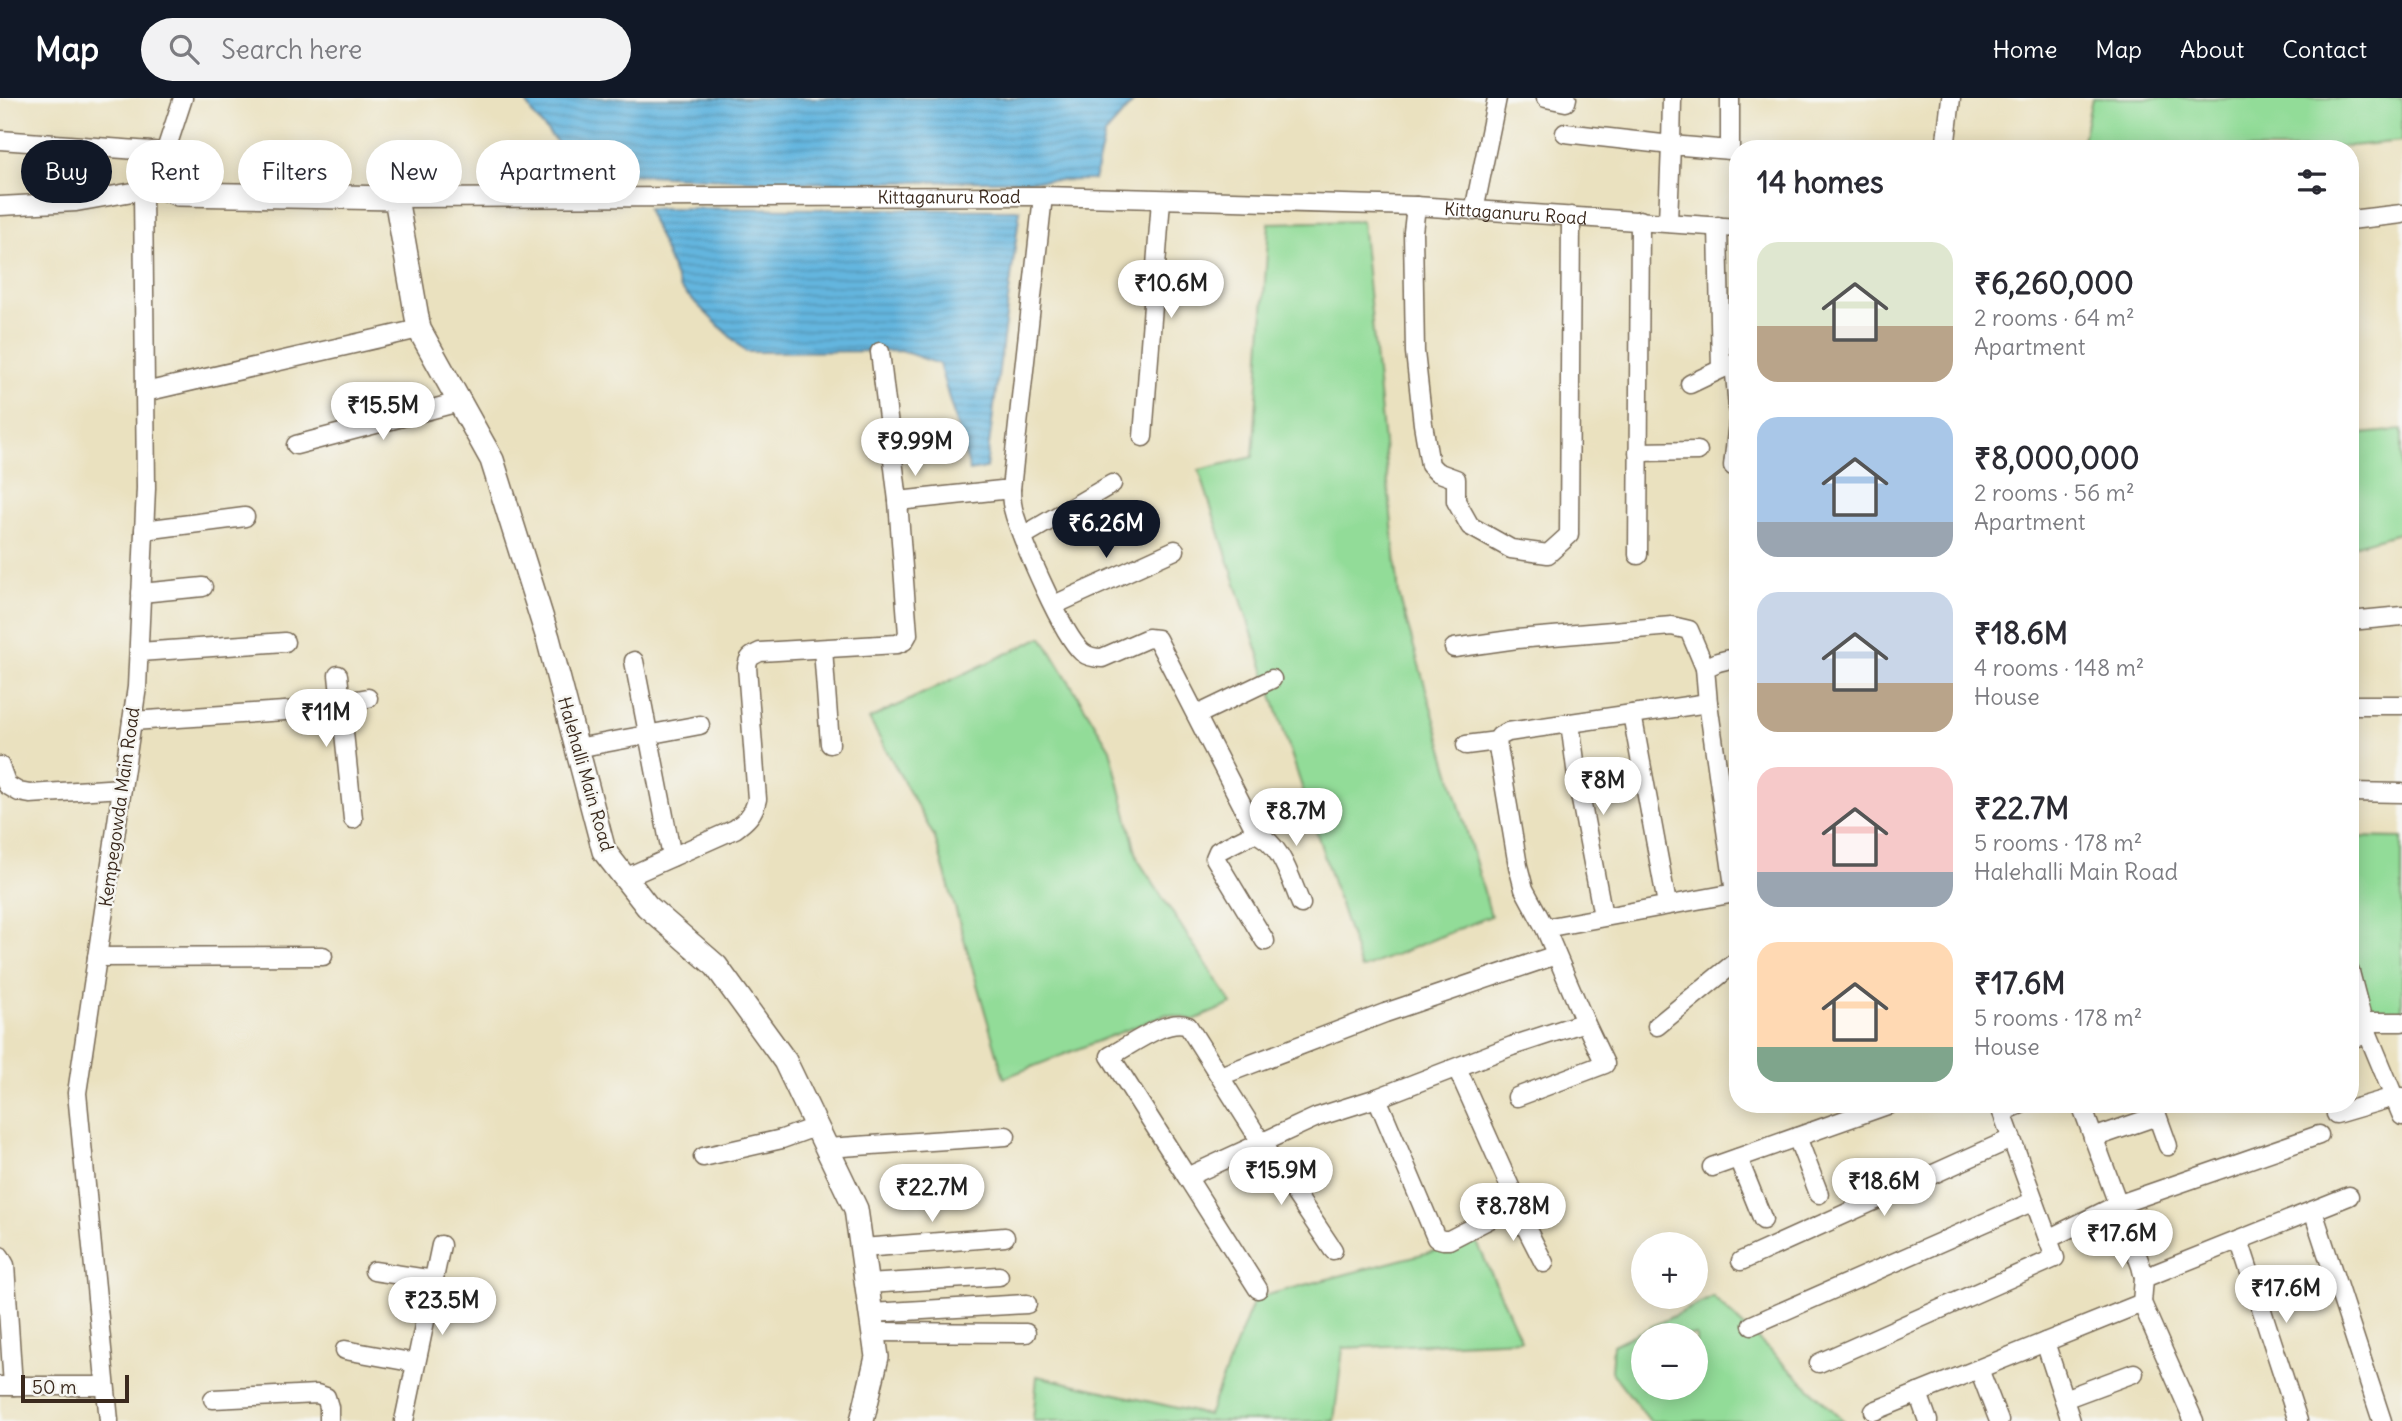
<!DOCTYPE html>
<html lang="en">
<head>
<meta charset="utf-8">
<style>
	body { margin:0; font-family:Delius,sans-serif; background:#f2f2f3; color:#2b2b33; height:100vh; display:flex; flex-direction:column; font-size:26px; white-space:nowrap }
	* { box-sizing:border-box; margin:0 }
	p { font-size:23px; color:#7c7c81 }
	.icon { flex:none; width:38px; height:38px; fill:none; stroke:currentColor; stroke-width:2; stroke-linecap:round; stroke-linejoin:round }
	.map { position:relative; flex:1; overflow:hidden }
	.details { position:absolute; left:1729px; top:42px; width:630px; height:973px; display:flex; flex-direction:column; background:#fff; border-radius:28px; box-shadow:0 4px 18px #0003 }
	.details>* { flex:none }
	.guide { position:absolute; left:21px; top:42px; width:665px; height:63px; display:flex; gap:14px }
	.tools { position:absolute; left:1631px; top:1134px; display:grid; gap:14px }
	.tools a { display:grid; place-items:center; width:77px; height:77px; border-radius:50%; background:#fff; box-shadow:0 4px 18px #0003; font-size:35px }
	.scale { position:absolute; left:21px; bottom:18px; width:108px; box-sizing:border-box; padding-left:7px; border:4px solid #3b2a1e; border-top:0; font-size:19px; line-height:24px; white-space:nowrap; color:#3b2a1e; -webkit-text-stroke:5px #f6f6f2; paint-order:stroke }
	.price { position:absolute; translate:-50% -60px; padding:0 16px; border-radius:24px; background:#fff; color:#222; font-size:23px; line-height:46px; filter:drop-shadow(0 2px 4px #0008) }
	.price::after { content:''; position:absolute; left:50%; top:42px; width:21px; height:16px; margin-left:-10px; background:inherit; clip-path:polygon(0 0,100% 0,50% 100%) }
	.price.active { background:#111827; color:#fff }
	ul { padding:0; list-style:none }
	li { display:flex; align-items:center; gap:21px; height:175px; padding:0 28px }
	li span { display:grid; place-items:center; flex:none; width:196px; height:140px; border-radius:21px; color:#555 }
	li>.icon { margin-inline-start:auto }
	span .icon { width:84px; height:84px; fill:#fffc; stroke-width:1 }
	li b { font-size:30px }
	h2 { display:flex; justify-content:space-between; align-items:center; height:84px; padding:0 28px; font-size:30px }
	.pill { padding:0 24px; border-radius:32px; background:#fff; box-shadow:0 4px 18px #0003; font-size:24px; line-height:63px }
	.pill.active { background:#111827; color:#fff }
	header { display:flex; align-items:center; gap:42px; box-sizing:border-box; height:98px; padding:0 35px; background:#111827; color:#fff }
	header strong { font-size:33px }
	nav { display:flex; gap:38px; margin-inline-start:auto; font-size:24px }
	.search { width:490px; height:63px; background:#f2f2f3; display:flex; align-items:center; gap:18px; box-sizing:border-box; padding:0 24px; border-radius:38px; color:#7c7c81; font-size:26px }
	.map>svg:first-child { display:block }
</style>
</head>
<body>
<header>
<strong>Map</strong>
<div class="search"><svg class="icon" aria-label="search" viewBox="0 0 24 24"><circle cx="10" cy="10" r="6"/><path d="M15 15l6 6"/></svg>Search here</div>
<nav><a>Home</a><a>Map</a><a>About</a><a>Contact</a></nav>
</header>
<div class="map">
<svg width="2402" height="1323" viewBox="0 0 2402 1323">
	<defs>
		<pattern id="water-rules" width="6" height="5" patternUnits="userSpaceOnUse" patternTransform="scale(1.75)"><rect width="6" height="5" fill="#64b6df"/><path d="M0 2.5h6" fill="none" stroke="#5494b4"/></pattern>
	</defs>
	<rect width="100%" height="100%" fill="#f6f6f2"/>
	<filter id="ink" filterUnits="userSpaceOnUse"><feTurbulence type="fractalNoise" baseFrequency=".0143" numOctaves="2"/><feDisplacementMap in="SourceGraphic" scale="14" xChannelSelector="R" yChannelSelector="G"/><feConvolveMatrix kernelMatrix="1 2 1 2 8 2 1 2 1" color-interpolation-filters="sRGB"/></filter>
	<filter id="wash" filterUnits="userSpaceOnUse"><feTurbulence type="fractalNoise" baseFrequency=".00686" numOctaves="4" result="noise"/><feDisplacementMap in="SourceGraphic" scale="28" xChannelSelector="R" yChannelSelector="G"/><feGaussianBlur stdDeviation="1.57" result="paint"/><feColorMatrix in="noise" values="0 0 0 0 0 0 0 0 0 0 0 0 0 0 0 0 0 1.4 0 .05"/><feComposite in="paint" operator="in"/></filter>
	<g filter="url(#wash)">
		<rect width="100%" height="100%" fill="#eae1bf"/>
		<path fill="#92dc98" stroke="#66835b" stroke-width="2" fill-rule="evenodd" d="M 2092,0 L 2402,0 L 2402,43 L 2319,51 L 2081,51 Z
			M 1362,123 L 1399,497 L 1491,818 L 1361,871 L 1199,372 L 1253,359 L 1269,125 Z
			M 2402,332 L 2402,434 L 2350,449 L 2350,337 Z
			M 1042,539 L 1110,651 L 1138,762 L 1232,906 L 1194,922 L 1167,916 L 1004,980 L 935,740 L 869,621 Z
			M 2350,739 L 2402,740 L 2402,918 L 2367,918 L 2350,846 Z
			M 1476,1142 L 1521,1242 L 1343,1250 L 1334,1323 L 1033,1323 L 1037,1278 L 1208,1317 L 1255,1200 Z
			M 1713,1199 L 1844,1323 L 1650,1323 L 1611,1273 L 1613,1247 ZM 1643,1237 L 1696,1237 L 1696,1290 L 1643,1290 Z"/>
		<path fill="url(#water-rules)" stroke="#50707e" stroke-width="2" d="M 524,0 L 1137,0 L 1105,36 L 1094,82 L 806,85 L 583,74 L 533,17 Z
			M 647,110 L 1020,112 L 986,370 L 970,373 L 939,266 L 902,253 L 746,254 L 680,190 Z"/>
	</g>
	<g filter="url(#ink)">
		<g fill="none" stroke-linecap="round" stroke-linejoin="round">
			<defs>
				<g id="minor">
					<path d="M 1546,0 L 1566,4 L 1567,0"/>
					<path d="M 1565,35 L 1671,47 L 1672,0"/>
					<path d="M 0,42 L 165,54"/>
					<path d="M 1945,51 L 1951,0"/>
					<path id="s1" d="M 396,100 L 1043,98 L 1416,108 L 1738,130"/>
					<path d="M 0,108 L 76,104 L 161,89 L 161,67 L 183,0"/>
					<path d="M 1416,108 L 1413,134 L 1415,254 L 1423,326 L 1430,367 L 1437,374 L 1456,381 L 1456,403 L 1470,428 L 1511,451 L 1548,456 L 1569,437 L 1571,118"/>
					<path d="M 1474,113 L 1497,0"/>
					<path d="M 2350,122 L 2402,116"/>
					<path d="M 1668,123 L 1671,47 L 1730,52 L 1730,0"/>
					<path d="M 1718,128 L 1721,271"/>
					<path d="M 1738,263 L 1734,265 L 1738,310"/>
					<path d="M 1690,286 L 1734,265"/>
					<path d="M 145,294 L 419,231"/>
					<path d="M 1738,325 L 1733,368 L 1738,369"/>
					<path d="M 1143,339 L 1161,102"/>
					<path d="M 296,347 L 459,304"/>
					<path d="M 1638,354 L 1698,353"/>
					<path d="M 1011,391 C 1011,401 1012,409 1015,418 C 1024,446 1062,536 1082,554 C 1088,559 1094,560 1102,560 L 1148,540 L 1157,541 L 1253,728 L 1254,735 L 1218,753 L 1215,760 L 1265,843"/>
					<path d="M 898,403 L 1011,391 L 1043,98"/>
					<path d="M 144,432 L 245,419"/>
					<path d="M 1023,438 L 1112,386"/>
					<path d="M 1638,457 L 1640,122"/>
					<path d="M 141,495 L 203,489"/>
					<path d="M 1054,507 L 1175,452"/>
					<path d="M 2350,523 L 2402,518"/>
					<path d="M 1454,550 L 1517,541 L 1672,528 L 1689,532 L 1705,570"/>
					<path d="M 823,551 L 830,646"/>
					<path d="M 139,554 L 285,544"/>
					<path d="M 634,563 L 672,759"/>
					<path d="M 338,577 L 353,721"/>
					<path d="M 2350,607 L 2402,607"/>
					<path d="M 1632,616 L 1667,806"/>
					<path d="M 1197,617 L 1272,581"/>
					<path d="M 132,623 L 300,612 L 368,600"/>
					<path d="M 1570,625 L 1578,686 L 1603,818"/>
					<path d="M 1466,647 L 1497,643"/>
					<path d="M 577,650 L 700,627"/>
					<path d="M 0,668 L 7,687 L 19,694 L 30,696 L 122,690"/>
					<path d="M 2350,694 L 2402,695"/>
					<path d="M 1254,735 C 1281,743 1291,783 1301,806"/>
					<path d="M 625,780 L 735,731 C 746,723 754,716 757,701 L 747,569 C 748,560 751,558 760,554 L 897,546 L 904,543 L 908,536 L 898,403 L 880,254"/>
					<path d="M 1545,830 L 1524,791 L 1518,768 L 1497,643 L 1500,638 L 1508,634 L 1708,605"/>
					<path d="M 97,859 L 323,858"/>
					<path d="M 2350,874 L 2363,924 L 2402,1018"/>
					<path d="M 2363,924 L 2402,924"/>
					<path d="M 1657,928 L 1738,862"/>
					<path d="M 2350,941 L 2368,936"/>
					<path d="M 1220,978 L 1385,915 L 1556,857"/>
					<path d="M 1517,999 L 1605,966 L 1585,924"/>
					<path d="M 1377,1000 L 1436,1140 L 1443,1142 L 1449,1142 L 1515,1108 L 1515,1100 L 1457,970"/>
					<path d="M 2081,1006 L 2141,1168 L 2144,1180 L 2142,1205 L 2194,1323"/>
					<path d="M 2153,1006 L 2168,1048"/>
					<path d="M 2002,1014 L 2021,1006"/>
					<path d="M 2336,1016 L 2394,999 L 2402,999"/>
					<path d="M 1797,1039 L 1819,1096"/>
					<path d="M 2093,1040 L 2157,1018"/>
					<path d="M 827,1050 L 1006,1038"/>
					<path d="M 703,1059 L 782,1041 L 815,1029"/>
					<path d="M 1738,1060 L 1763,1122"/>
					<path d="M 1712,1069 L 1890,1006"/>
					<path d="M 1187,1079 L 1258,1191"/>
					<path d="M 1515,1108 L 1544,1165"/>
					<path d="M 2313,1113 L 2382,1323"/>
					<path d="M 2048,1141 L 2117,1107 L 2319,1037"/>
					<path d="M 2239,1142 L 2298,1323"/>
					<path d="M 862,1150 L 1005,1139"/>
					<path d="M 1333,1152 L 1261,1044 L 1188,928 C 1167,919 1130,948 1110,958 L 1187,1079 L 1317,1019 L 1377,1000 L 1512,948 L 1585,924 L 1545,830 L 1735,795 L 1708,605 L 1705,570 L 1718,564 L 1738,559"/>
					<path d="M 0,1158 L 5,1167 L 13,1288"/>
					<path d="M 1741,1163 L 2011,1041"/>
					<path d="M 374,1173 L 434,1182"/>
					<path d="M 2144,1180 L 2349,1098"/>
					<path d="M 867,1186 L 999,1178"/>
					<path d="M 871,1215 L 1027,1206"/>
					<path d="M 1752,1227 L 2034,1103"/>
					<path d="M 874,1234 L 1026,1235"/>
					<path d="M 2045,1244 L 2071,1323"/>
					<path d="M 345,1252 L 416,1265"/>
					<path d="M 1819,1265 L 2055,1160 L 1999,1006"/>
					<path d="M 1979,1271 L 1999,1323"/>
					<path d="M 0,1288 L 105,1288"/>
					<path d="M 1918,1295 L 1928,1323"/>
					<path d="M 213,1301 L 317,1296 L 326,1299 L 329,1309 L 329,1323"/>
					<path d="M 2064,1301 L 2134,1275"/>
					<path d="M 1874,1313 L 2142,1205"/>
					<path d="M 109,1323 L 77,995 L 137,589 L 146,390 L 143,93"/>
					<path d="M 404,1323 L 441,1147"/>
				</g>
				<path id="major" d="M 161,89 L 178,96 L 396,100 L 419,231 L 492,362 L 548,540 L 604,753 L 647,808 L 716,868 L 785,963 L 856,1111 L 877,1259 L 862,1323"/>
			</defs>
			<use href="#minor" stroke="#786a56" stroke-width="21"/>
			<use href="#major" stroke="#786a56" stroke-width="26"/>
			<use href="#minor" stroke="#fff" stroke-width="18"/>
			<use href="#major" stroke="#fff" stroke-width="23"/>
		</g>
	</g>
	<g text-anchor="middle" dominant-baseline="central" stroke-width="5" stroke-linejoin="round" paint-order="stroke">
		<g font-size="18" fill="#3b2a1e" stroke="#f6f6f2">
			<text stroke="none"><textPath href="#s1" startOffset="553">Kittaganuru Road</textPath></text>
			<text stroke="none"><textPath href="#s1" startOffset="1120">Kittaganuru Road</textPath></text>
			<text transform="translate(586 676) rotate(74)">Halehalli Main Road</text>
			<text transform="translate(119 709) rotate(-82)">Kempegowda Main Road</text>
		</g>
	</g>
</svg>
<div class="tools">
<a>+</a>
<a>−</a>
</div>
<div class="scale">50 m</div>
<b class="price" style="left:1171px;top:222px">₹10.6M</b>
<b class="price" style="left:383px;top:344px">₹15.5M</b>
<b class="price" style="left:915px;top:380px">₹9.99M</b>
<b class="price active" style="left:1106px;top:462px">₹6.26M</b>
<b class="price" style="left:326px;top:651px">₹11M</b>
<b class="price" style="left:1603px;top:719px">₹8M</b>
<b class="price" style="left:1296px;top:750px">₹8.7M</b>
<b class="price" style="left:1281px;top:1109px">₹15.9M</b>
<b class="price" style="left:1884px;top:1120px">₹18.6M</b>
<b class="price" style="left:932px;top:1126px">₹22.7M</b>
<b class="price" style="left:1513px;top:1145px">₹8.78M</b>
<b class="price" style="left:2122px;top:1172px">₹17.6M</b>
<b class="price" style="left:2286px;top:1227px">₹17.6M</b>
<b class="price" style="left:442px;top:1239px">₹23.5M</b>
<div class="guide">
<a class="pill active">Buy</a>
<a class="pill">Rent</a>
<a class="pill">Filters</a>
<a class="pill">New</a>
<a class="pill">Apartment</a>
</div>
<section class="details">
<h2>14 homes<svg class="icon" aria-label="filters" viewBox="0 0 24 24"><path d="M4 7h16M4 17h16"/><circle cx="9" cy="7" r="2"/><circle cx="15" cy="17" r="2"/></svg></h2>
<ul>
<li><span style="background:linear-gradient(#dfe7d0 60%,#b9a48a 0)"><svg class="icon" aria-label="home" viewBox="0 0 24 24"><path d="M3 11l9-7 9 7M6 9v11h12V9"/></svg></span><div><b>₹6,260,000</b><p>2 rooms · 64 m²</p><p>Apartment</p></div></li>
<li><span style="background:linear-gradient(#a9c7e8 75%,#9aa5b1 0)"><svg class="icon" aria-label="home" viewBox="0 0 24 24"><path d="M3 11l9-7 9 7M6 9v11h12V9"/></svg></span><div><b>₹8,000,000</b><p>2 rooms · 56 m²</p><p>Apartment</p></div></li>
<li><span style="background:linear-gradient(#c9d6e8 65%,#b9a48a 0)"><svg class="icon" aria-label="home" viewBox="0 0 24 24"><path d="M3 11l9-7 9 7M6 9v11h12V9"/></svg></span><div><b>₹18.6M</b><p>4 rooms · 148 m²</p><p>House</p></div></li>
<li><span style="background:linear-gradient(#f6c9c9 75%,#9aa5b1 0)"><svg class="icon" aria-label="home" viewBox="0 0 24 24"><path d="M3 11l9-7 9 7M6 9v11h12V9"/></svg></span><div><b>₹22.7M</b><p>5 rooms · 178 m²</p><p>Halehalli Main Road</p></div></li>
<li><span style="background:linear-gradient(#ffd9b3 75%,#7fa58c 0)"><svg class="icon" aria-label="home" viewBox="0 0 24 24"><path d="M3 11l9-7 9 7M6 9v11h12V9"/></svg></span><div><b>₹17.6M</b><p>5 rooms · 178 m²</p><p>House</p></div></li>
</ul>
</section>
</div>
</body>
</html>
